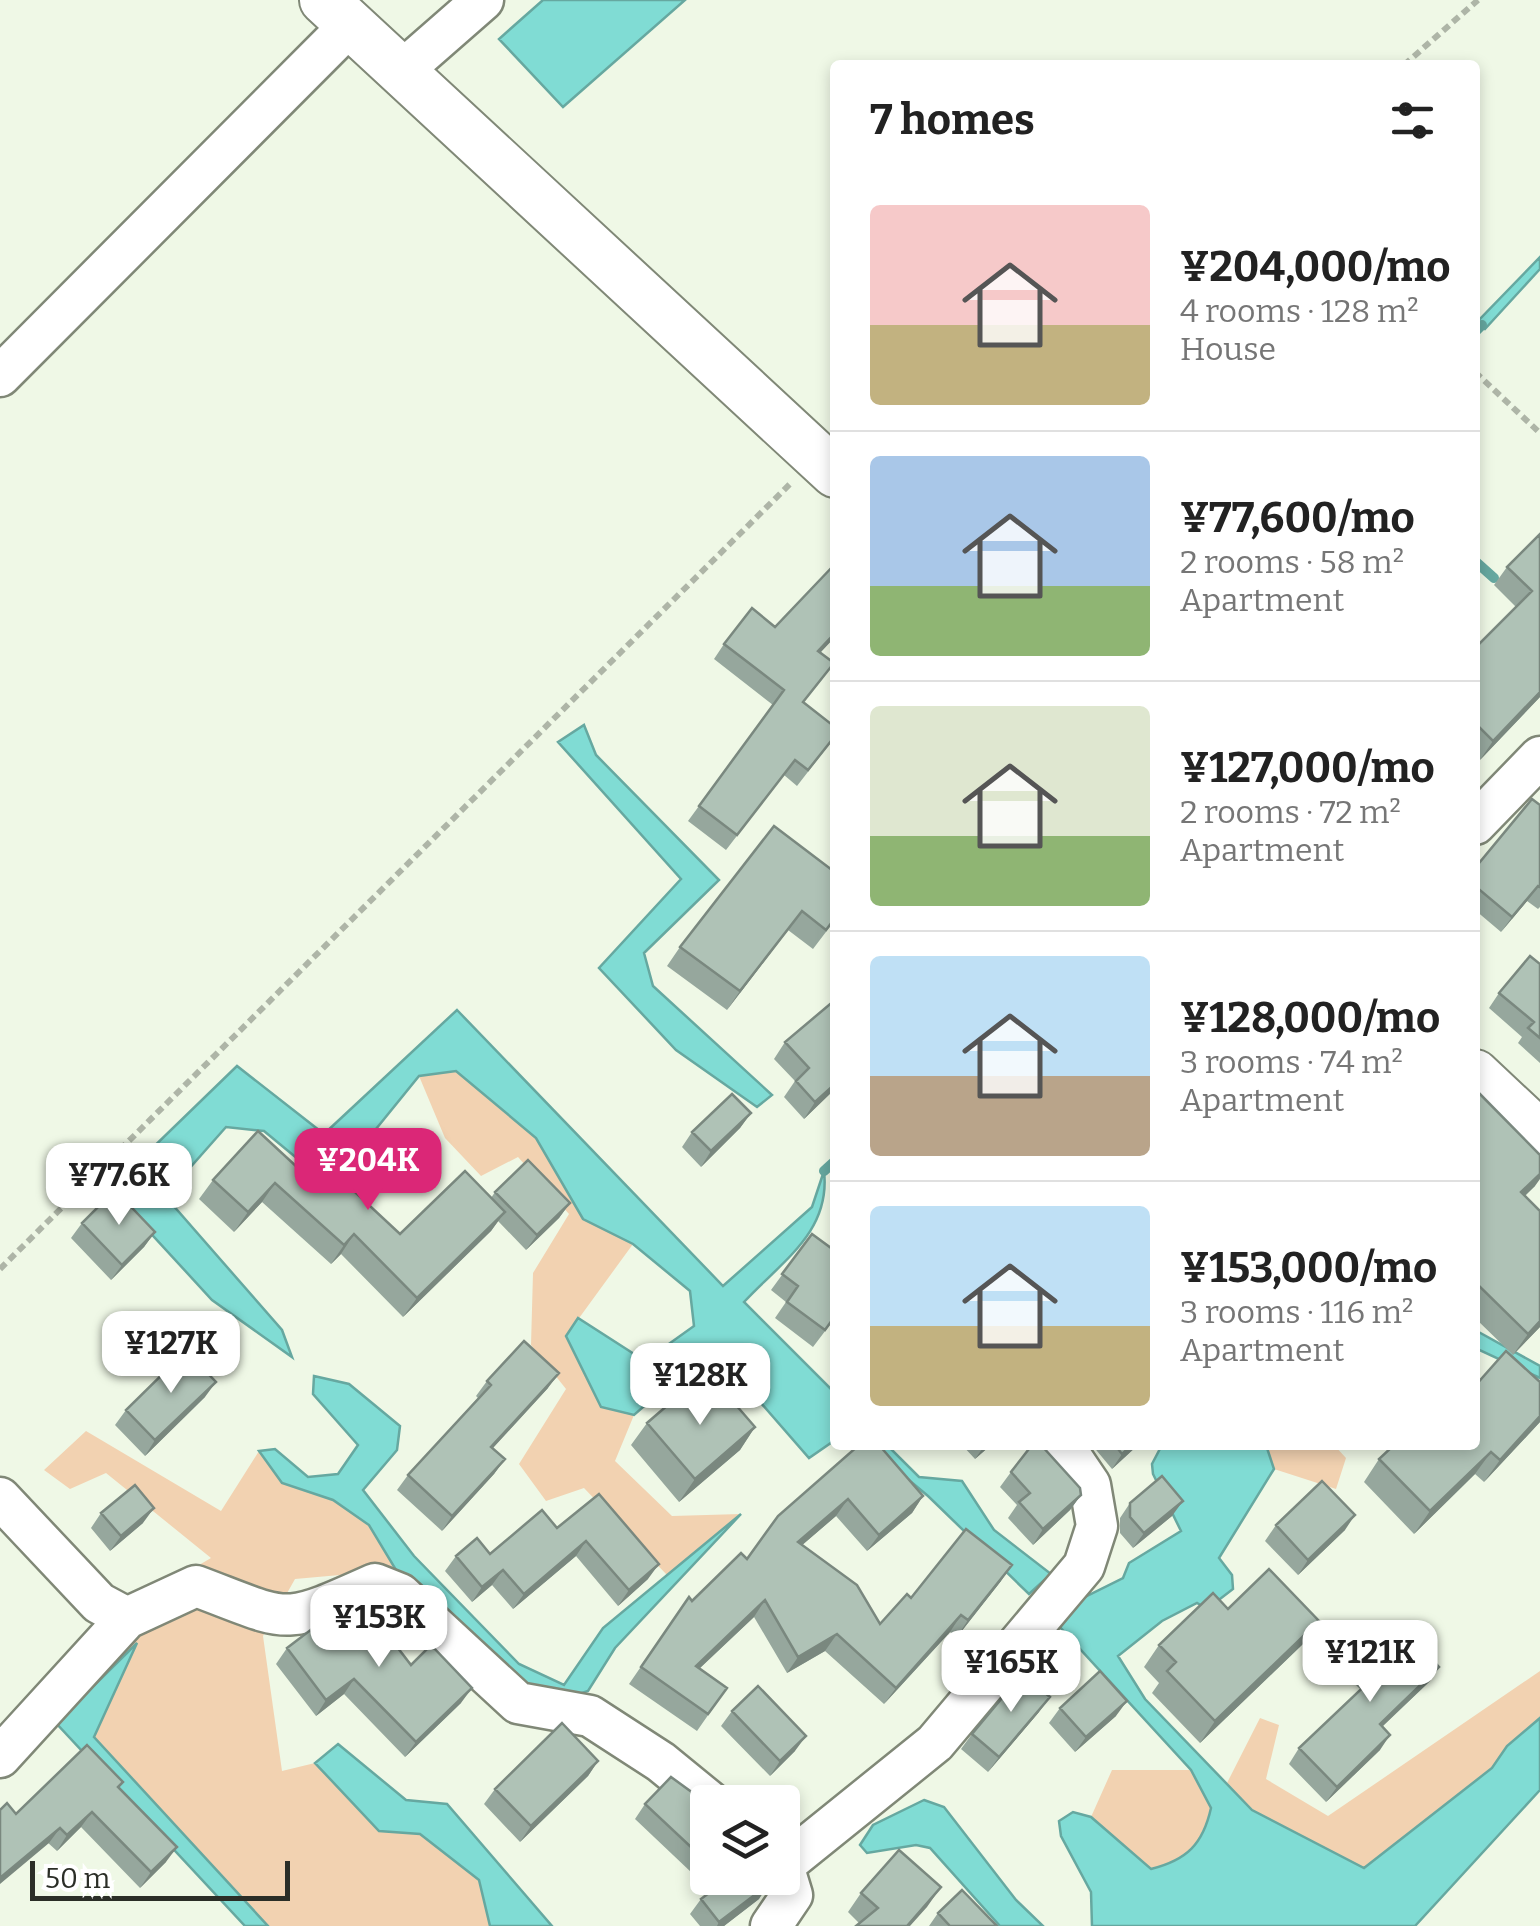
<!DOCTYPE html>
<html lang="en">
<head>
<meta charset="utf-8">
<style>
	body { margin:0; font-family:Bitter,serif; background:#f2f2f2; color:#222; height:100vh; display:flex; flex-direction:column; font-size:38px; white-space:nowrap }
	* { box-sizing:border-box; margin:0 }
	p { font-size:32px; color:#767676 }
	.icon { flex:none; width:55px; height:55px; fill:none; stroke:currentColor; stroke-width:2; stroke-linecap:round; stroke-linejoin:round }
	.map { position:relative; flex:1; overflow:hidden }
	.sheet { position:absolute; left:830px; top:60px; width:650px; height:1390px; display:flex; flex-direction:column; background:#fff; border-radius:10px; box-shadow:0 5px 15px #0003 }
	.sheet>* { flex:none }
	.tools { position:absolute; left:690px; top:1785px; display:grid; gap:20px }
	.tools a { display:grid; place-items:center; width:110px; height:110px; border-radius:10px; background:#fff; box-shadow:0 5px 15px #0003; font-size:50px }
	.scale { position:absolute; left:30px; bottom:25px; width:260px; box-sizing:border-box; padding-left:10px; border:5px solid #2b2e27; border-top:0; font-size:28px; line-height:35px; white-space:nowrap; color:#2b2e27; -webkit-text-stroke:8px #fff; paint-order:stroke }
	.price { position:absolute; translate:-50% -85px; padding:0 22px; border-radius:20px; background:#fff; color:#222; font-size:32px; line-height:65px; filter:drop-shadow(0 2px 5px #0008) }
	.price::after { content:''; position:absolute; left:50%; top:60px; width:30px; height:22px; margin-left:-15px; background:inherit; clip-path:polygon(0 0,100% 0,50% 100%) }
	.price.selected { background:#db2777; color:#fff }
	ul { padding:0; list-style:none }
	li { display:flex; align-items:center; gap:30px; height:250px; padding:0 40px }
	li+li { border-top:2px solid #e0e0e0 }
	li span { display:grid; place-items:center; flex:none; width:280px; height:200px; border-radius:10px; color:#555 }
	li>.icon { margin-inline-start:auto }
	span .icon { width:120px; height:120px; fill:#fffc; stroke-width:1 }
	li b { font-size:42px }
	h2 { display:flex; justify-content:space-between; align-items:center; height:120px; padding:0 40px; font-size:42px }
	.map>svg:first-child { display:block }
</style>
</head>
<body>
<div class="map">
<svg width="1540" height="1926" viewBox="0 0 1540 1926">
	<rect width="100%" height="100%" fill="#eff8e6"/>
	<path fill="#f2d2b1" d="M 456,1071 L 536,1138 L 583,1219 L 633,1244 L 566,1336 L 601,1407 L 634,1415 L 615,1461 L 672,1516 L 741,1514 L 667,1575 L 584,1488 L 546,1501 L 519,1464 L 566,1389 L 531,1345 L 533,1273 L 569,1214 L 518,1157 L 481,1176 L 445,1138 L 419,1076 Z
		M 86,1431 L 221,1511 L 259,1451 L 282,1482 L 333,1500 L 369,1525 L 396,1570 L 295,1579 L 263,1636 L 282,1771 L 315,1763 L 379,1831 L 420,1834 L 479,1880 L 490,1926 L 268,1926 L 94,1737 L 47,1693 L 100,1623 L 211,1558 L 106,1473 L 70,1489 L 44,1470 Z
		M 1266,1445 L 1334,1445 L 1346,1458 L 1336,1489 L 1274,1469 Z
		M 1540,1671 L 1540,1718 L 1507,1746 L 1492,1768 L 1364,1869 L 1252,1810 L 1227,1783 L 1260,1718 L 1279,1725 L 1266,1779 L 1328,1816 Z
		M 1112,1770 L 1191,1770 L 1211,1808 C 1203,1845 1187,1860 1151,1869 L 1091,1817 Z"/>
	<path fill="#80dcd4" stroke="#66a8a0" stroke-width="2.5" d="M 543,0 L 685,0 L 563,107 L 499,39 Z
		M 1540,257 L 1540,269 L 1485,329 L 1478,321 Z
		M 584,725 L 596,755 L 719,880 L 644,953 L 653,986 L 772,1095 L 757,1107 L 676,1050 L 599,968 L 681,879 L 558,742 Z
		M 457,1010 L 723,1286 L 812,1207 L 824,1171 C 831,1232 782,1261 744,1302 L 835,1393 L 835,1440 L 809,1458 L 733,1371 L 681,1374 L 634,1415 L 601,1407 L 566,1336 L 578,1318 L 645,1361 L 694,1326 L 690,1291 L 633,1244 L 583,1219 L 536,1138 L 456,1071 L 419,1076 L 363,1145 L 377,1192 L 363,1213 L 264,1131 L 226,1127 L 165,1196 L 282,1330 L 292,1357 L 212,1300 L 110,1189 L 237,1066 L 324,1134 Z
		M 1475,1330 L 1540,1366 L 1540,1378 L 1475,1348 Z
		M 314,1376 L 349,1384 L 400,1426 L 397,1450 L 363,1490 L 414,1556 L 519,1664 L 564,1685 L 603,1628 L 741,1514 L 615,1648 L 588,1691 L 555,1702 L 517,1686 L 396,1570 L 369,1525 L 333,1500 L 282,1483 L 259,1451 L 275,1449 L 308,1477 L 338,1474 L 358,1445 L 313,1394 Z
		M 867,1445 L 887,1445 L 919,1477 L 962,1481 L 994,1530 L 1051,1574 L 1029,1594 L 928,1496 Z
		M 1162,1445 L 1266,1445 L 1274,1469 L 1219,1558 L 1232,1575 L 1233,1589 L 1207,1609 L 1197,1603 L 1162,1621 L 1118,1656 L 1145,1699 L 1252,1810 L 1364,1868 L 1492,1768 L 1507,1746 L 1540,1718 L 1540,1790 L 1415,1926 L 1092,1926 L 1091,1892 L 1061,1836 L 1059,1821 L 1073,1812 L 1091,1817 L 1151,1869 C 1187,1860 1203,1844 1211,1808 L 1191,1770 L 1059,1626 L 1071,1604 L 1123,1578 L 1129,1563 L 1181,1531 L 1153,1474 L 1152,1464 Z
		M 137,1643 L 94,1737 L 268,1926 L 245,1926 L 56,1723 Z
		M 338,1744 L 406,1800 L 447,1804 L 552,1926 L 490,1926 L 479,1880 L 420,1834 L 379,1831 L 315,1763 Z
		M 924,1800 L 944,1807 L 1016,1900 L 1043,1926 L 1000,1926 L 930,1848 L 916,1845 L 867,1853 L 860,1845 L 873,1825 Z"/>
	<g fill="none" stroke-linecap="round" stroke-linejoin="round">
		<path stroke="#66a8a0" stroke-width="10" d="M 1475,332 L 1482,325
			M 1475,561 L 1494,578
			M 824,1171 L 835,1161"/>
		<defs>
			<path id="minor" d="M 403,70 L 483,0
				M 0,376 L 351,24
				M 1475,824 L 1540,757
				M 0,1498 L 99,1603 L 127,1618 L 196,1586 C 292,1622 279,1627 375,1584 L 400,1594 L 518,1703 L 590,1716 L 661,1762 L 710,1802
				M 0,1757 L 127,1618
				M 785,1864 L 935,1743 L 1084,1566 L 1097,1526 L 1090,1485 L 1063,1445
				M 771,1926 L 792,1895 L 782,1862"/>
			<path id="tertiary" d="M 324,0 L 835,473
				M 1475,1074 L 1540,1135"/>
		</defs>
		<use href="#minor" stroke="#808877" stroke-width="45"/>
		<use href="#tertiary" stroke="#808877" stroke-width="52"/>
		<path stroke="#aeb5a7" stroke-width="6" stroke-dasharray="8 5" stroke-linecap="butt" d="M 1404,65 L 1478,0
			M 1475,372 L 1540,433
			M 0,1269 L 790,484"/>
		<use href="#minor" stroke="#fff" stroke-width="40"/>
		<use href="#tertiary" stroke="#fff" stroke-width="48"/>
	</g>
	<path fill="#96a79d" d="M 1540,534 L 1540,697 L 1480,760 L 1475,755 L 1475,648 L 1516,607 L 1494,585 L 1507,567 Z
		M 775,627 L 835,637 L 820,652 L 823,678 L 803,703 L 835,737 L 797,786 L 784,775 L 726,850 L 688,821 L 773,705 L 714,659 L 724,644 Z
		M 1540,805 L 1540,907 L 1538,909 L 1527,901 L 1501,932 L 1475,910 L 1475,868 Z
		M 835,866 L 835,920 L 813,949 L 788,930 L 727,1010 L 667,966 L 680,947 L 832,870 Z
		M 1540,964 L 1540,1063 L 1518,1043 L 1522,1037 L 1489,1008 L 1499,993 Z
		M 835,1000 L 835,1089 L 804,1119 L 784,1097 L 795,1081 L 774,1059 L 785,1042 Z
		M 1475,1089 L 1535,1186 L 1525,1196 L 1540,1327 L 1513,1355 L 1475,1318 Z
		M 751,1113 L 740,1128 L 701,1167 L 682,1147 L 692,1132 Z
		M 213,1180 L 312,1181 L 400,1234 L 491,1198 L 495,1192 L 570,1203 L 559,1218 L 526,1250 L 498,1221 L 491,1231 L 403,1317 L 341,1254 L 331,1264 L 262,1202 L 234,1232 L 199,1199 Z
		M 82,1223 L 155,1232 L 144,1247 L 111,1280 L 71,1238 Z
		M 812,1234 L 835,1318 L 813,1347 L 775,1318 L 786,1302 L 771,1290 Z
		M 487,1381 L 548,1388 L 493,1448 L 505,1459 L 494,1474 L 442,1531 L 397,1490 L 408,1475 L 478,1398 L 476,1396 Z
		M 1540,1382 L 1540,1422 L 1484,1482 L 1475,1474 L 1414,1534 L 1364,1482 L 1379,1459 L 1475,1445 Z
		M 205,1397 L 145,1456 L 115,1425 L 126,1410 Z
		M 720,1405 L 755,1427 L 740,1450 L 679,1502 L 631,1445 L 647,1423 Z
		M 859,1445 L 923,1496 L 912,1513 L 867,1551 L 836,1516 L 802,1545 L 880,1624 L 911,1598 L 1001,1581 L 957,1637 L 950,1632 L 884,1704 L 825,1651 L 787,1673 L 754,1617 L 699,1669 L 727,1688 L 697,1731 L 629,1684 L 689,1597 L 692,1601 L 747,1559 Z
		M 962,1445 L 991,1445 L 975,1459 Z
		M 1092,1445 L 1138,1445 L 1112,1469 Z
		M 1011,1472 L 1081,1495 L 1070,1510 L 1033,1545 L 1008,1518 L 1017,1505 L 1000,1487 Z
		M 599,1494 L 648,1579 L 618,1606 L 576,1556 L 513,1609 L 492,1585 L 472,1602 L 445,1571 L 456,1556 L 490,1554 L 557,1528 Z
		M 1130,1503 L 1172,1516 L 1133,1548 L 1120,1533 L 1120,1518 Z
		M 101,1513 L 143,1523 L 110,1551 L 91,1528 Z
		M 1276,1525 L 1345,1530 L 1298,1575 L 1265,1541 Z
		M 1228,1609 L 1304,1643 L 1200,1743 L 1152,1693 L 1159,1683 L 1144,1667 L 1159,1645 Z
		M 287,1648 L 411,1665 L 461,1703 L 405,1757 L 344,1694 L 316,1716 L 276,1664 Z
		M 1357,1659 L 1439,1667 L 1429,1682 L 1382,1727 L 1380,1750 L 1326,1802 L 1289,1764 L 1299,1748 L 1360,1689 L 1346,1675 Z
		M 1060,1708 L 1116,1716 L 1075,1752 L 1049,1723 Z
		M 732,1711 L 795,1751 L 770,1776 L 721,1726 Z
		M 1039,1712 L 988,1772 L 961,1749 L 972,1734 Z
		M 598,1761 L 588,1776 L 520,1842 L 484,1804 L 495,1789 Z
		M 123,1782 L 119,1788 L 166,1862 L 140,1888 L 81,1827 L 57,1851 L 16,1814 Z
		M 645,1804 L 708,1804 L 708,1878 L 764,1878 L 759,1899 L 724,1926 L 700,1926 L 690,1914 L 701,1899 L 711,1891 L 635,1819 Z
		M 861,1893 L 927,1907 L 859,1923 L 848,1912 Z
		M 938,1913 L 997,1926 L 929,1926 Z"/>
	<path fill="#7a887f" d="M 835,633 L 835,637 L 808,666 L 818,651 Z
		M 1540,692 L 1540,697 L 1480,760 L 1493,741 Z
		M 1538,886 L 1527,901 L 1501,932 L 1512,917 Z
		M 802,911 L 788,930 L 727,1010 L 740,991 Z
		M 835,1084 L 835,1089 L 804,1119 L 815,1102 Z
		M 751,1113 L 740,1128 L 701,1167 L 711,1151 Z
		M 1540,1174 L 1540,1179 L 1535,1186 L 1506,1213 L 1521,1192 Z
		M 275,1183 L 262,1202 L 234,1232 L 248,1212 Z
		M 570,1203 L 559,1218 L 526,1250 L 537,1235 Z
		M 505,1212 L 491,1231 L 403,1317 L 417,1298 Z
		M 155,1232 L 144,1247 L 111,1280 L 122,1265 Z
		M 354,1234 L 341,1254 L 331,1264 L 344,1245 Z
		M 1540,1321 L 1540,1327 L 1513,1355 L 1528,1334 Z
		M 559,1373 L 548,1388 L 480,1462 L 491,1447 Z
		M 216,1382 L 205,1397 L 145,1456 L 155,1440 Z
		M 1540,1416 L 1540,1422 L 1484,1482 L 1500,1460 Z
		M 755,1427 L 740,1450 L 679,1502 L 695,1479 Z
		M 985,1445 L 991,1445 L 975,1459 Z
		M 1132,1445 L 1138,1445 L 1112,1469 L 1122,1454 Z
		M 1491,1452 L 1475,1474 L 1414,1534 L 1430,1511 Z
		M 505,1459 L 494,1474 L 442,1531 L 452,1516 Z
		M 1081,1495 L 1070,1510 L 1033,1545 L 1043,1529 Z
		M 923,1496 L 912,1513 L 867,1551 L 879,1535 Z
		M 848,1499 L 836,1516 L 786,1559 L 798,1542 Z
		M 1183,1501 L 1172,1516 L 1133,1548 L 1144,1533 Z
		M 154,1508 L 143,1523 L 110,1551 L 121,1536 Z
		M 1355,1515 L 1345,1530 L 1298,1575 L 1308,1560 Z
		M 586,1541 L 576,1556 L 513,1609 L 524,1594 Z
		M 659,1564 L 648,1579 L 618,1606 L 629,1590 Z
		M 1012,1565 L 1001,1581 L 957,1637 L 968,1620 Z
		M 503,1570 L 492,1585 L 472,1602 L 482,1587 Z
		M 765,1600 L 754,1617 L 684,1683 L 696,1666 Z
		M 961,1615 L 950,1632 L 884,1704 L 896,1688 Z
		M 1319,1621 L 1304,1643 L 1200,1743 L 1215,1721 Z
		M 837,1634 L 825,1651 L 787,1673 L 798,1657 Z
		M 1439,1667 L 1429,1682 L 1369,1739 L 1380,1724 Z
		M 354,1679 L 344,1694 L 316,1716 L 326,1700 Z
		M 472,1688 L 461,1703 L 405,1757 L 416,1742 Z
		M 1050,1697 L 1039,1712 L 988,1772 L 999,1757 Z
		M 1127,1701 L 1116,1716 L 1075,1752 L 1086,1737 Z
		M 1390,1735 L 1380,1750 L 1326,1802 L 1337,1787 Z
		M 806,1736 L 795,1751 L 770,1776 L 780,1761 Z
		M 598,1761 L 588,1776 L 520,1842 L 531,1826 Z
		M 92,1812 L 81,1827 L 57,1851 L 67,1835 Z
		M 60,1828 L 49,1843 L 0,1884 L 0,1878 Z
		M 177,1847 L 166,1862 L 140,1888 L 151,1872 Z
		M 769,1884 L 759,1899 L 724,1926 L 717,1926 L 719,1922 Z
		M 941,1887 L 927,1907 L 910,1926 L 907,1926 Z"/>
	<path fill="#afc2b6" stroke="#7a887f" stroke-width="2.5" d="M 1540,534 L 1540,692 L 1493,741 L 1475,723 L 1475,648 L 1532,591 L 1507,567 Z
		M 835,564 L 835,633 L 818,651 L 834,663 L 803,702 L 835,727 L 835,736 L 808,770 L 795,760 L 737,835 L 699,806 L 784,690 L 724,644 L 752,608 L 775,627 Z
		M 1532,799 L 1540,805 L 1540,887 L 1538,886 L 1512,917 L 1475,886 L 1475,868 Z
		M 774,826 L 832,870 L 835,866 L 835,918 L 826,930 L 802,911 L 740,991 L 680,947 Z
		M 1530,956 L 1540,964 L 1540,1038 L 1528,1028 L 1534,1022 L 1499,993 Z
		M 835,1000 L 835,1084 L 815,1102 L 796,1081 L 809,1068 L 785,1042 Z
		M 1475,1089 L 1540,1155 L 1540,1174 L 1521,1192 L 1540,1211 L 1540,1321 L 1528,1334 L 1475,1282 Z
		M 732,1094 L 751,1113 L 711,1151 L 692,1132 Z
		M 258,1131 L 312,1181 L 326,1165 L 400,1234 L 465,1171 L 505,1212 L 417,1298 L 354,1234 L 344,1245 L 275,1183 L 248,1212 L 213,1180 Z
		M 528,1160 L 570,1203 L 537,1235 L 495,1192 Z
		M 115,1190 L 155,1232 L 122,1265 L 82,1223 Z
		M 812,1234 L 835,1251 L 835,1316 L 825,1330 L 787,1302 L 798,1286 L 782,1274 Z
		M 524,1341 L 559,1373 L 491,1447 L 505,1459 L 452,1516 L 408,1475 L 491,1385 L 487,1381 Z
		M 186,1351 L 216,1382 L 155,1440 L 126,1410 Z
		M 1506,1351 L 1540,1382 L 1540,1416 L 1500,1460 L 1491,1452 L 1430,1511 L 1379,1459 L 1394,1445 L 1475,1445 L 1475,1386 Z
		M 698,1379 L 720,1405 L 729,1397 L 755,1427 L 695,1479 L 647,1423 Z
		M 859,1445 L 879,1445 L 923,1496 L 879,1535 L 848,1499 L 798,1542 L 857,1585 L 880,1624 L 907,1594 L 911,1598 L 966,1529 L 1012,1565 L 968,1620 L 961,1615 L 896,1688 L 837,1634 L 798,1657 L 765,1600 L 696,1666 L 727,1688 L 708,1714 L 641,1667 L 689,1597 L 692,1601 L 741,1553 L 747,1559 L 778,1516 Z
		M 1032,1445 L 1041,1445 L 1080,1488 L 1081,1495 L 1043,1529 L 1019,1502 L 1030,1493 L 1011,1472 Z
		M 1115,1445 L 1132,1445 L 1122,1454 Z
		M 1162,1476 L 1183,1501 L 1144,1533 L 1130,1517 L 1130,1503 Z
		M 1322,1481 L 1355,1515 L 1308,1560 L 1276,1525 Z
		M 135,1485 L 154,1508 L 121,1536 L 101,1513 Z
		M 599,1494 L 659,1564 L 629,1590 L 586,1541 L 524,1594 L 503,1570 L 482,1587 L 456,1556 L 477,1538 L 490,1554 L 542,1510 L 557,1528 Z
		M 1269,1569 L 1319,1621 L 1215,1721 L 1167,1671 L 1176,1662 L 1159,1645 L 1213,1593 L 1228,1609 Z
		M 364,1604 L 411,1665 L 431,1645 L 472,1688 L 416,1742 L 354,1679 L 326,1700 L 287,1648 L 325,1619 Z
		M 1396,1622 L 1439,1667 L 1380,1724 L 1390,1735 L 1337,1787 L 1299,1748 L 1374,1677 L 1357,1659 Z
		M 1100,1671 L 1127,1701 L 1086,1737 L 1060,1708 Z
		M 1022,1674 L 1050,1697 L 999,1757 L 972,1734 Z
		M 758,1686 L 806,1736 L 780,1761 L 732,1711 Z
		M 562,1723 L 598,1761 L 531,1826 L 495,1789 Z
		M 87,1745 L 123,1782 L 118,1787 L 177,1847 L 151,1872 L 92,1812 L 67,1835 L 60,1828 L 0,1878 L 0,1810 L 7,1803 L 16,1814 Z
		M 671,1777 L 708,1804 L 708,1863 L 645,1804 Z
		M 899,1850 L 941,1887 L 907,1926 L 856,1926 L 878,1908 L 861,1893 Z
		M 723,1878 L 764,1878 L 769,1884 L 719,1922 L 701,1899 L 726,1880 Z
		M 962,1890 L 997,1926 L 950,1926 L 938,1913 Z"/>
</svg>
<div class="tools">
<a><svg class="icon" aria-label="layers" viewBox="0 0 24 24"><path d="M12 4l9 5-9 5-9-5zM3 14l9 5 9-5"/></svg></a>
</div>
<div class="scale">50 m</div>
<b class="price selected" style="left:368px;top:1213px">¥204K</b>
<b class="price" style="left:119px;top:1228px">¥77.6K</b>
<b class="price" style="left:171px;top:1396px">¥127K</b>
<b class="price" style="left:700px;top:1428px">¥128K</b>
<b class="price" style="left:379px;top:1670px">¥153K</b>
<b class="price" style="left:1370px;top:1705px">¥121K</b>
<b class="price" style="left:1011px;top:1715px">¥165K</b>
<section class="sheet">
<h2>7 homes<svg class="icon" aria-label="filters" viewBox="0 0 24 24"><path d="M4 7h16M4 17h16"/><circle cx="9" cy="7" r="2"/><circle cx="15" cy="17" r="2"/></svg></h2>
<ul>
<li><span style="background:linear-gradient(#f6c9c9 60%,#c2b280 0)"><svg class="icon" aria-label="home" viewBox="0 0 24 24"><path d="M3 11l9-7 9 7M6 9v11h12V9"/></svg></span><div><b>¥204,000/mo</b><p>4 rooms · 128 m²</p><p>House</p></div></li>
<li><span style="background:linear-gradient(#a9c7e8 65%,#8fb573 0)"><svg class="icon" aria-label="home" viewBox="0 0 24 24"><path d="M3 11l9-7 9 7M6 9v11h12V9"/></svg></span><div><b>¥77,600/mo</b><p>2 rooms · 58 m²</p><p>Apartment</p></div></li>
<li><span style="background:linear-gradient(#dfe7d0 65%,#8fb573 0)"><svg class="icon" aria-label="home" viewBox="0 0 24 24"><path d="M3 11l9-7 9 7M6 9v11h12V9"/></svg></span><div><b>¥127,000/mo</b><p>2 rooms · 72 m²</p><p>Apartment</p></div></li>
<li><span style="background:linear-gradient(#bfe0f5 60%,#b9a48a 0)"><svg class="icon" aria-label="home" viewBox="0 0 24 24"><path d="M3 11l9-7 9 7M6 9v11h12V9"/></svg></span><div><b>¥128,000/mo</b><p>3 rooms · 74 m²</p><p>Apartment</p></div></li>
<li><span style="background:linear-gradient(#bfe0f5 60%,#c2b280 0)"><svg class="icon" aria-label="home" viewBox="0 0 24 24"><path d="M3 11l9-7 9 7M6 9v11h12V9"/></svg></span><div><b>¥153,000/mo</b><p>3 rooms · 116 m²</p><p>Apartment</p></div></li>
</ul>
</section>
</div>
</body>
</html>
